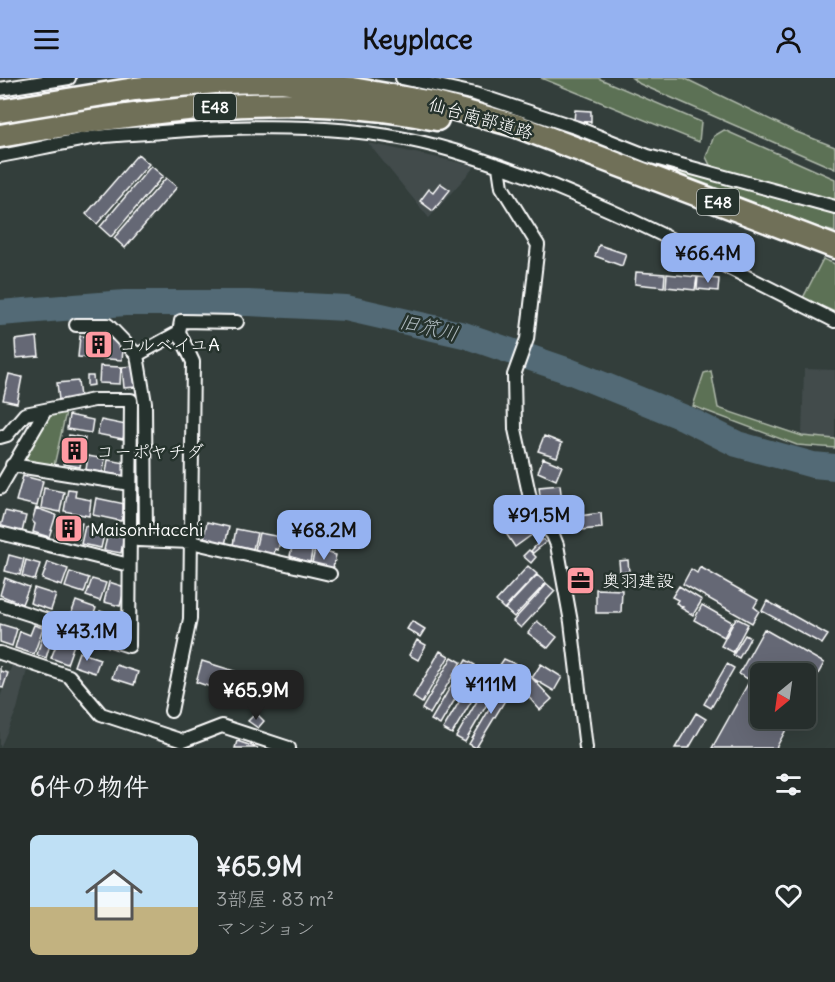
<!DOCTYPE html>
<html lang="ja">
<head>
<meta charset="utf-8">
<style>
	body { margin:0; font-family:Delius,"Klee One",sans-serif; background:#2e3634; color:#f1f3f6; height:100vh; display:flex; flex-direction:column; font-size:22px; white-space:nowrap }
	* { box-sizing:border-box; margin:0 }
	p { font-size:20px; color:#a4a8a9 }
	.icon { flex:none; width:33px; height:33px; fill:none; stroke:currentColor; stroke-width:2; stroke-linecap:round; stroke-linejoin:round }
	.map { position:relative; height:670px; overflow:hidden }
	.details { display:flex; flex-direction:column; background:#262e2c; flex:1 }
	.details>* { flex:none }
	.needle { width:39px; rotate:209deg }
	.fabs { position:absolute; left:750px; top:585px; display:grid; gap:12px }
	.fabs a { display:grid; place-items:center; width:66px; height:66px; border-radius:9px; background:#262e2c; box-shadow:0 6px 24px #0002,0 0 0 2px #424a48; font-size:30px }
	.price { position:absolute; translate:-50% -51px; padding:0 14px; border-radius:12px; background:#95b2f1; color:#111; font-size:20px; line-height:39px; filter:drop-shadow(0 2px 3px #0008) }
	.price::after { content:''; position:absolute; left:50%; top:36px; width:18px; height:14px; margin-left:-9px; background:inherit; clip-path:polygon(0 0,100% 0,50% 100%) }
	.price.on { background:#222; color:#fff }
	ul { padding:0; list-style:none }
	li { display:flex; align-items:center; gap:18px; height:150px; padding:0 30px }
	li span { display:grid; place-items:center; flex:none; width:168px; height:120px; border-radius:9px; color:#555 }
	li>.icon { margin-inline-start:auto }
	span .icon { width:72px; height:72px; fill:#fffc; stroke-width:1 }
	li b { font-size:26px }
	h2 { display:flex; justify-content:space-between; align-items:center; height:72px; padding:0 30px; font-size:26px }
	header { display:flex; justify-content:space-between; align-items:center; height:78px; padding:0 30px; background:#95b2f1; color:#111; font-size:27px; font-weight:800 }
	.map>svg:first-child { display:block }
</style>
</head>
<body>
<header><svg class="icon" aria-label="menu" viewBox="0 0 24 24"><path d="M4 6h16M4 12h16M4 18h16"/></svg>Keyplace<svg class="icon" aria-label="person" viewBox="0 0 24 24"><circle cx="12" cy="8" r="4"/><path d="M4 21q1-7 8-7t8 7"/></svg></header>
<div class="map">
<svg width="835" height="670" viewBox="0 0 835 670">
	<rect width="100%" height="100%" fill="#333e3b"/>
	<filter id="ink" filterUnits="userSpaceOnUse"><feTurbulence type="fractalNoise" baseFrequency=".0167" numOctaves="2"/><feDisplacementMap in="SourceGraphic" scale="12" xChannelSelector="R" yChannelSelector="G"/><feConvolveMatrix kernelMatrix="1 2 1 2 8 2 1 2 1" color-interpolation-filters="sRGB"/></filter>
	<g filter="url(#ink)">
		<path fill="#424b4c" d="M 368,65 L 434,79 L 475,88 L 429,140 Z
			M 804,291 L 835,292 L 835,361 L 802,358 Z
			M 12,587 L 27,592 L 17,631 L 0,670 L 0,619 Z"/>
		<path fill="#5c7155" stroke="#aeb8aa" stroke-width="1.5" d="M 541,0 L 598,0 L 701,44 L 699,64 Z
			M 632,0 L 684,0 L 794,53 L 835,69 L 835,91 L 640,6 Z
			M 724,52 L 835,101 L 835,125 L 711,89 L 706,79 L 714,58 Z
			M 657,87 L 835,134 L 835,154 L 823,151 Z
			M 823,181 L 835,186 L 835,234 L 803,220 Z
			M 711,293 L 718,330 L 802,358 L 835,361 L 835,370 L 797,367 L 693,328 L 704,295 Z
			M 66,334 L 54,388 L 25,383 L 46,337 Z"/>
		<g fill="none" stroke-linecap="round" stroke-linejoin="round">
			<path stroke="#526a76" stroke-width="26" d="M 0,235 L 125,225 L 248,225 L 346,230 L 464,257 L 569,293 L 685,340 L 737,366 L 813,387 L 835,389"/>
		</g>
		<path fill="#656875" stroke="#fff" stroke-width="1.5" d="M 575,32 L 591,33 L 591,44 L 574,43 Z
			M 138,76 L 149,86 L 97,146 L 86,136 Z
			M 151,88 L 163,98 L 111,159 L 100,149 Z
			M 166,100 L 177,109 L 125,170 L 114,160 Z
			M 440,105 L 450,112 L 433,133 L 420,123 L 429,111 L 433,114 Z
			M 599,167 L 626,176 L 622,188 L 595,178 Z
			M 636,194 L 665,196 L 664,209 L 635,206 Z
			M 667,196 L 697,199 L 695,212 L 666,209 Z
			M 698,199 L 719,201 L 718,213 L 697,211 Z
			M 80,258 L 112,261 L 123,272 L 122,282 L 78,279 Z
			M 37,259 L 39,278 L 16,280 L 15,262 Z
			M 100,288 L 121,289 L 120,306 L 99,305 Z
			M 135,288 L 136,309 L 124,310 L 122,289 Z
			M 9,296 L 22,299 L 17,325 L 3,322 Z
			M 87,298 L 93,298 L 94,307 L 87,308 Z
			M 78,303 L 80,319 L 59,322 L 57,305 Z
			M 69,337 L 93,342 L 91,355 L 67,351 Z
			M 101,342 L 126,347 L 123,361 L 97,356 Z
			M 69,357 L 85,360 L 80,389 L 64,386 Z
			M 544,358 L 562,365 L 557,379 L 538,373 Z
			M 88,378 L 105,381 L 103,394 L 86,392 Z
			M 543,380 L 562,388 L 556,402 L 538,394 Z
			M 108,382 L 126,385 L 124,398 L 106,395 Z
			M 23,398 L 43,403 L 37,428 L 16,423 Z
			M 560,407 L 562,423 L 541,426 L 539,409 Z
			M 44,410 L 64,414 L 60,434 L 41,430 Z
			M 68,411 L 76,412 L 75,419 L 91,422 L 89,438 L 64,433 Z
			M 96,420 L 125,426 L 121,443 L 93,437 Z
			M 36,430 L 56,437 L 49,459 L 33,454 L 35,446 L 32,443 Z
			M 5,433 L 26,438 L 22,454 L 1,448 Z
			M 601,435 L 602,450 L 581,452 L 579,438 Z
			M 527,438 L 537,453 L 515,469 L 505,454 Z
			M 58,440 L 82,445 L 79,461 L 55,457 Z
			M 207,444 L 229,449 L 225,467 L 204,459 Z
			M 85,448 L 105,452 L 101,470 L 81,466 Z
			M 236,451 L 257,455 L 253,471 L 233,467 Z
			M 108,455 L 124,458 L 121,475 L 104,472 Z
			M 259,455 L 281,459 L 278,472 L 275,471 L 274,477 L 255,472 Z
			M 542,461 L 546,464 L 533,475 L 531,473 Z
			M 293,464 L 313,468 L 310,485 L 290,478 Z
			M 315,471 L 336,477 L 332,494 L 314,490 L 315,486 L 312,485 Z
			M 529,472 L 536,479 L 531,485 L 523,478 Z
			M 9,477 L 24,481 L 20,497 L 5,493 Z
			M 26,482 L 40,486 L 35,502 L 22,498 Z
			M 628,482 L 629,494 L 620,494 L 619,483 Z
			M 48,484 L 68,491 L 62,508 L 42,501 Z
			M 528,488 L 537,496 L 504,531 L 496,523 Z
			M 700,489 L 758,522 L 754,529 L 759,533 L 752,545 L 683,506 L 691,491 L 697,495 Z
			M 70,494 L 89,500 L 84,515 L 65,509 Z
			M 572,495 L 589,495 L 589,513 L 572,513 Z
			M 537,497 L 546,505 L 514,539 L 505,531 Z
			M 5,500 L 29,509 L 22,526 L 0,517 Z
			M 92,501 L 106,505 L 100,523 L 86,518 Z
			M 109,504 L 125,509 L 120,528 L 104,524 Z
			M 547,506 L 555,513 L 521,550 L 513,543 Z
			M 679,508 L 702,522 L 693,537 L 681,530 L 683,529 L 676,525 L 678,522 L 672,519 Z
			M 34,510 L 56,517 L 51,532 L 30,525 Z
			M 596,511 L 622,512 L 621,535 L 596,535 Z
			M 76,523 L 96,530 L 90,547 L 70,539 Z
			M 767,523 L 828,557 L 822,566 L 762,533 Z
			M 702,527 L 732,544 L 724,559 L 694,542 Z
			M 100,533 L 122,541 L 116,558 L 94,549 Z
			M 736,540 L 748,546 L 733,574 L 721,568 Z
			M 412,543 L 425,551 L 420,559 L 407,551 Z
			M 537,543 L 557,559 L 548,570 L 528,555 Z
			M 0,546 L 17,551 L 12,568 L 0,564 Z
			M 34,547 L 43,550 L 34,576 L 15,570 L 20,553 L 30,557 Z
			M 764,551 L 824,585 L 806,618 L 806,596 L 760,596 L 760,640 L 798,640 L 793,650 L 788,648 L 776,670 L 712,670 L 750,602 L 739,596 Z
			M 66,557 L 76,561 L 67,586 L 51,580 L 57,565 L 63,567 Z
			M 745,557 L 750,560 L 739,580 L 733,577 Z
			M 42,560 L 51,563 L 46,580 L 37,577 Z
			M 417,562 L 426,567 L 418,582 L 409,577 Z
			M 440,573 L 449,578 L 422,625 L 413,619 Z
			M 79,574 L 100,581 L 95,595 L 74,588 Z
			M 452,579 L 461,584 L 430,636 L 422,631 Z
			M 504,581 L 522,589 L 512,605 L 495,594 Z
			M 466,582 L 475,587 L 440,647 L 431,642 Z
			M 202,583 L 250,598 L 243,620 L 196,604 Z
			M 541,586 L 562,599 L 554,613 L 532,600 Z
			M 727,586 L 734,590 L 711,630 L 704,626 Z
			M 116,587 L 138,594 L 134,607 L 112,600 Z
			M 0,588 L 0,593 L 8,595 L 3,610 L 0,609 Z
			M 478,592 L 487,597 L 452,656 L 443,651 Z
			M 529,597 L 552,621 L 540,632 L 518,607 Z
			M 491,599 L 500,604 L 465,664 L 456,659 Z
			M 504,606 L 512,611 L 476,670 L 469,666 Z
			M 256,635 L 264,643 L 258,650 L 248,643 Z
			M 696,635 L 706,641 L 689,670 L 675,670 Z
			M 237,663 L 258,670 L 235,670 Z"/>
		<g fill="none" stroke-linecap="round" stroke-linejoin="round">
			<defs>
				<path id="minor" d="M 402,0 L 475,16 L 575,49 L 648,78 L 835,129
					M 0,11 L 69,0
					M 0,78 C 33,72 65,64 98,59 C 119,56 140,56 161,54 C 258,46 361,45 454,73 C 588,113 711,182 835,243
					M 499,89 L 502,109 L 538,167 L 527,261 L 514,297 L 515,351 L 530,420 L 537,438 L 553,457 L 557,467 L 571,544 L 586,670
					M 76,247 L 108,247 L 137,277
					M 179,254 L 181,243 L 237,244
					M 0,359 L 7,357 L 25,336 L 94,322 L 131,322 L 129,568 L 0,527
					M 12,387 L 130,406
					M 0,410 L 45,333
					M 0,455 L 129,487
					M 138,462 L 191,464 L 330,496
					M 146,462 L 145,325 L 137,277 L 179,254 L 193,284 L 190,541 L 171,633
					M 0,575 L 69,598 L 101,636 L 183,663 L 222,648 L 289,670"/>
				<path id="motorway" d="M 0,33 L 135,11 L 215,4 L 281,3 L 352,11 L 433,25 L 514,47 L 835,169
					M 0,58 C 144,33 292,10 437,41"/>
			</defs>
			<use href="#minor" stroke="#fff" stroke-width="16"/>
			<use href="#motorway" stroke="#fff" stroke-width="27"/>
			<use href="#minor" stroke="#26332d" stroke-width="12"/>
			<use href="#motorway" stroke="#706f59" stroke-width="22"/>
		</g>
	</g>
	<defs>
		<symbol id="building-square" viewBox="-11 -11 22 22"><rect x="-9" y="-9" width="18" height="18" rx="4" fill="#ff9aa2" stroke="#26332d"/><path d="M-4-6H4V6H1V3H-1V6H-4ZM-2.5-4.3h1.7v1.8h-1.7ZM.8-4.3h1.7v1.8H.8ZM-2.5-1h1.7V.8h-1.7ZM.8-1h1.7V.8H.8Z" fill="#111"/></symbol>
		<symbol id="office-square" viewBox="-11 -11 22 22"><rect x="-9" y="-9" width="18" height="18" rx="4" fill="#ff9aa2" stroke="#26332d"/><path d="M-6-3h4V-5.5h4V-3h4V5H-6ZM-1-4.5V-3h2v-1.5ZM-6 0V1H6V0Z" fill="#111"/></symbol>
	</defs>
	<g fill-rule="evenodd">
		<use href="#building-square" x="82" y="250" width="33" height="33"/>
		<use href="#building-square" x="58" y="356" width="33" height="33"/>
		<use href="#building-square" x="52" y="434" width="33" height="33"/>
		<use href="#office-square" x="564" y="486" width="33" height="33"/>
	</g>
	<g text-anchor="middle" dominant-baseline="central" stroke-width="5" stroke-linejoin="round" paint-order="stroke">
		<g fill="#26332d" stroke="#bec2c0" stroke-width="1.5">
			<rect x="194" y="16" width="42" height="26" rx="4.5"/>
			<rect x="697" y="111" width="42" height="26" rx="4.5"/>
		</g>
		<g font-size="16" font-weight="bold" fill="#fff">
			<text x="215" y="29">E48</text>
			<text x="718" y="124">E48</text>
		</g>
		<g font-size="18" fill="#fff" stroke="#26332d">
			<text transform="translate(481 40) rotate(16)">仙台南部道路</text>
		</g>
		<g font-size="18" fill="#fff" stroke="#26332d" text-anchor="start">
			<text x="119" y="266">コルベイユA</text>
			<text x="96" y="373">コーポヤチダ</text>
			<text x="90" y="451">MaisonHacchi</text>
			<text x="602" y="502">奥羽建設</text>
		</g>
		<g font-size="20" font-style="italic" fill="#b1bcc1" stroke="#26332d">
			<text transform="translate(429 249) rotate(13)">旧笊川</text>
		</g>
	</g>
</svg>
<div class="fabs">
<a><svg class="needle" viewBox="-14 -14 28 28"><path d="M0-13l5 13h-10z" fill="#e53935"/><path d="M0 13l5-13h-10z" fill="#a4a8a9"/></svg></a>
</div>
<b class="price" style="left:708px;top:206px">¥66.4M</b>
<b class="price" style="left:539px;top:468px">¥91.5M</b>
<b class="price" style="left:324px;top:483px">¥68.2M</b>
<b class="price" style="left:87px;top:584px">¥43.1M</b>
<b class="price" style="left:491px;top:637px">¥111M</b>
<b class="price on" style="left:256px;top:643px">¥65.9M</b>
</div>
<section class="details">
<h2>6件の物件<svg class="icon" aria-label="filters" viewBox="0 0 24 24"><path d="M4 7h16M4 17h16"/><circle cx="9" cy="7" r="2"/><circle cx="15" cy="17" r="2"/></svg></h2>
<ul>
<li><span style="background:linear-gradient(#bfe0f5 60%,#c2b280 0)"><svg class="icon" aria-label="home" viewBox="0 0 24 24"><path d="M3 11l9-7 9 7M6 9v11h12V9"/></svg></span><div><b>¥65.9M</b><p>3部屋 · 83 m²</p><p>マンション</p></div><svg class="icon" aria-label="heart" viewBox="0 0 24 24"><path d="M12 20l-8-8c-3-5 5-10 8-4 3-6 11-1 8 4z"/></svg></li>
</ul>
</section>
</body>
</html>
